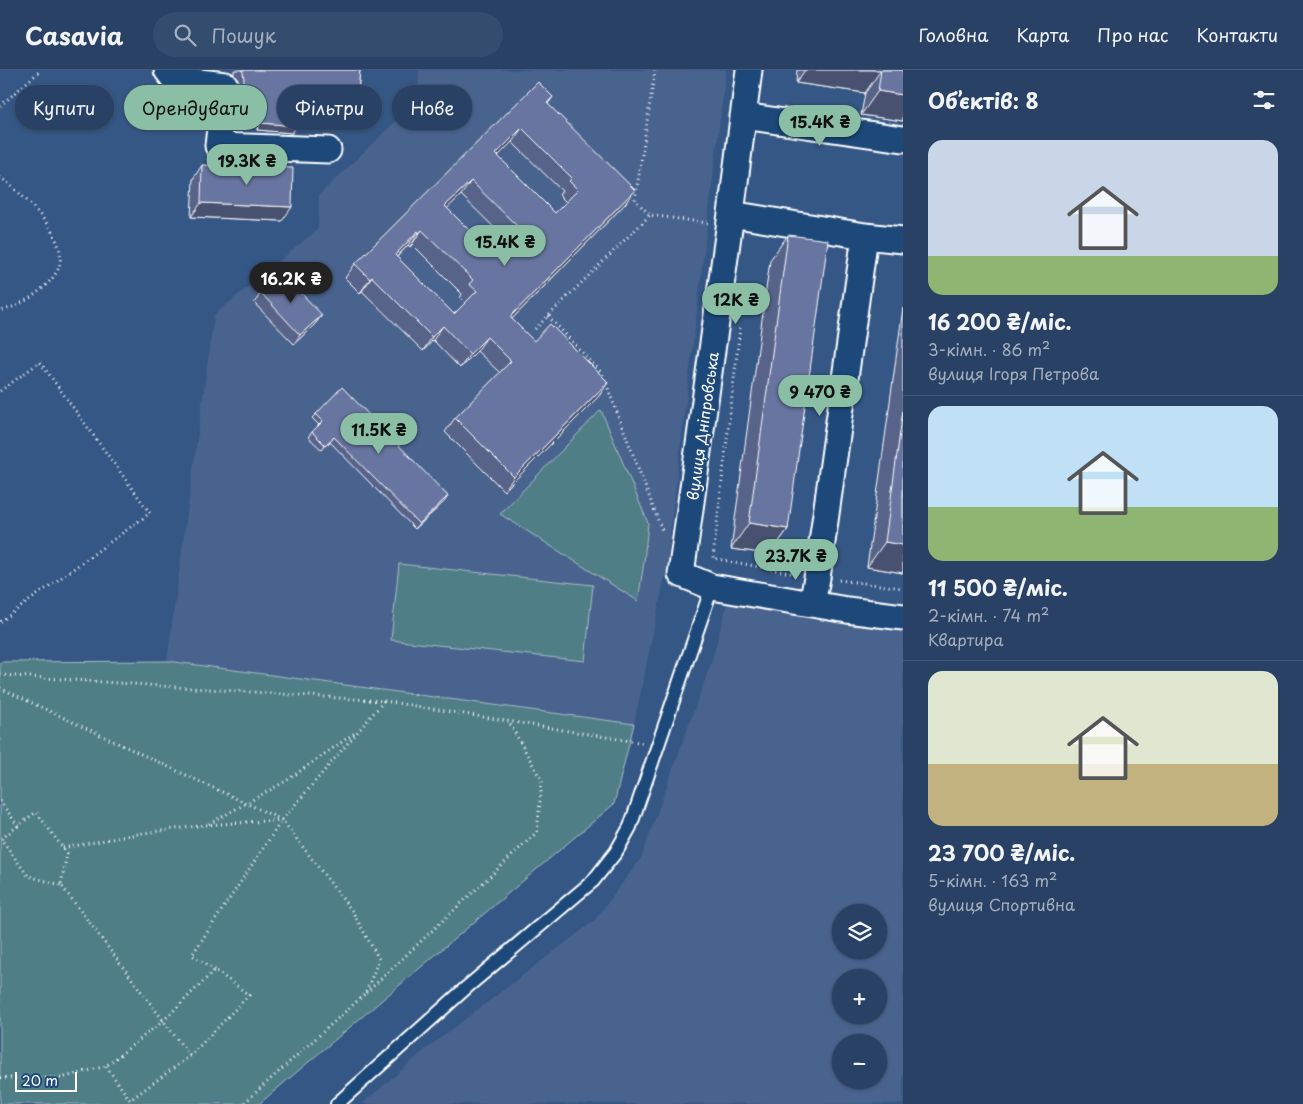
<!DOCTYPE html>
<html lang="uk">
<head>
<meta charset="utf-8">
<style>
	body { margin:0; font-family:"Playpen Sans",sans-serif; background:#344c6d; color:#f1f3f6; height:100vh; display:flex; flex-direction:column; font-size:19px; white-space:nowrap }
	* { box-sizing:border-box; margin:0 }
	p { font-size:16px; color:#a5afbf }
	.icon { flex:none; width:28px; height:28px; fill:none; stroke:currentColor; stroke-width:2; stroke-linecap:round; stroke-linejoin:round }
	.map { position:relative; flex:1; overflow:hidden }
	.details { display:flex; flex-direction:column; background:#284164; width:400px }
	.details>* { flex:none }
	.banner { position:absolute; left:15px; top:15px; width:475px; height:45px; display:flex; gap:10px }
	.controls { position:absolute; left:832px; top:834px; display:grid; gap:10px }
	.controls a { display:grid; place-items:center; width:55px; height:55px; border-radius:50%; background:#284164; box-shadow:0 1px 4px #0004,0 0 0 1px #445a78; font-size:25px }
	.scale { position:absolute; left:15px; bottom:12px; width:62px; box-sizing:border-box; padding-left:5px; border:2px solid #fff; border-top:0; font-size:14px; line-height:18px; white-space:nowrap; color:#fff; -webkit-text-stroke:4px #1f4a7a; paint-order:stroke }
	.price { position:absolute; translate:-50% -42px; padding:0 11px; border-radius:18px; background:#8abfa5; color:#111; font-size:16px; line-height:32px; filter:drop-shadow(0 1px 2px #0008) }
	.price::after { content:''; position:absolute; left:50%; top:30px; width:15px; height:11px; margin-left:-8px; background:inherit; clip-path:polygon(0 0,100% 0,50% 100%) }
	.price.active { background:#222; color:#fff }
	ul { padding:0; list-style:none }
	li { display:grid; align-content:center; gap:10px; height:265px; padding:0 25px }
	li+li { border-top:1px solid #445a78 }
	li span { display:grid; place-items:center; height:155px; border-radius:15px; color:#555 }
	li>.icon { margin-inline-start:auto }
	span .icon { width:90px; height:90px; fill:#fffc; stroke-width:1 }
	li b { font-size:21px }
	h2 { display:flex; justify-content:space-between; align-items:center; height:60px; padding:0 25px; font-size:21px }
	.chip { padding:0 18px; border-radius:22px; background:#284164; box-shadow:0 1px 4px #0004,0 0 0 1px #445a78; font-size:18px; line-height:45px }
	.chip.active { background:#8abfa5; color:#111 }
	header { display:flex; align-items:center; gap:30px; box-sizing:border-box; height:70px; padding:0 25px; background:#284164; border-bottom:1px solid #445a78 }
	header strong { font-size:24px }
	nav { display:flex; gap:28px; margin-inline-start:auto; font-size:18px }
	.search { width:350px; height:45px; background:#344c6d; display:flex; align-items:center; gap:12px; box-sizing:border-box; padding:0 18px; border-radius:28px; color:#a5afbf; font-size:19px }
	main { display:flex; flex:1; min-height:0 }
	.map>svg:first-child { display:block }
</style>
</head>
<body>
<header>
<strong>Casavia</strong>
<div class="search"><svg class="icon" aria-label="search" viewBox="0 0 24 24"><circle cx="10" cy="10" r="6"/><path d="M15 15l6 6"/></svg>Пошук</div>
<nav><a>Головна</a><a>Карта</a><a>Про нас</a><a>Контакти</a></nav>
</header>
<main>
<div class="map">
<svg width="903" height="1034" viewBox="0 0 903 1034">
	<rect width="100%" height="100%" fill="#355785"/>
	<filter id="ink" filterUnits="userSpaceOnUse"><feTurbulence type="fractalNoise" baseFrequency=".02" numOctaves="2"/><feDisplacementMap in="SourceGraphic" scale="10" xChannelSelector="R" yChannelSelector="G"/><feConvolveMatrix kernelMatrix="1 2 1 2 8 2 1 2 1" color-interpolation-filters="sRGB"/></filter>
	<g filter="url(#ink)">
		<path fill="#48638f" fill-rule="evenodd" d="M 419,0 L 726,0 L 671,455 L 667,496 L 634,654 L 167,591 L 214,245 L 318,159 L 319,125 L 418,30 Z
			M 729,527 L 903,554 L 903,1034 L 362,1034 L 426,979 L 594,851 L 641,788 L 711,593 ZM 841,842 L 879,842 L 879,880 L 841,880 ZM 841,908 L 879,908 L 879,945 L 841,945 ZM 841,972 L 879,972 L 879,1010 L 841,1010 Z"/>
		<path fill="#507e87" stroke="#a8bec3" d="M 601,340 L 648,453 L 644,492 L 638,531 L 500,444 Z
			M 399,494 L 593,515 L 585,591 L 391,570 Z
			M 167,591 L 634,654 L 614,734 L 259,1034 L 0,1034 L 0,592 Z"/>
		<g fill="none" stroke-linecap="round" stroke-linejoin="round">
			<defs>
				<path id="lane" d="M 337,1034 L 467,917 L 593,811 L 616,782 L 630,757 L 712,517"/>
				<path id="street" d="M 167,0 L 174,9 L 225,15 L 218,76 L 328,80
					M 749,0 L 731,144 L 681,504 L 712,517 L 847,540 L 903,547
					M 743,46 L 903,69
					M 731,144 L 865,166 L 903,170
					M 812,534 L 817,508 L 865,166"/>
			</defs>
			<use href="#lane" stroke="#fff" stroke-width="16"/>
			<use href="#street" stroke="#fff" stroke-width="29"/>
			<path stroke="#fff" stroke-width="3" stroke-dasharray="1 4" stroke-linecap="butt" d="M 655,0 L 635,130 L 650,145 L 708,153
				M 0,36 L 41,0
				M 0,107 C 21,123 65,163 60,192 C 59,201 53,208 46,215 C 34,227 17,237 0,241
				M 548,246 L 602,303 L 663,463
				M 740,258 L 713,488 L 796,504
				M 535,259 L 650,145
				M 0,321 L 40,292 L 150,443 L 0,552
				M 839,510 L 903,518
				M 0,605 L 384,631 L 643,673
				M 0,618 L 282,750 L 352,841 L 379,889 L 365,924 L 243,1034
				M 0,731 L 18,756 L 36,742 L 63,778 L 67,783 L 61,815 L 190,986
				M 209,754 L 286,711 L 356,662
				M 18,756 L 1,769 L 28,806 L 61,815
				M 63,778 L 143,763 L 206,755 L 281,750
				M 215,900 L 192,885 L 282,750 L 384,631
				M 366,923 L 537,762 L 542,711 L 509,652
				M 0,1008 L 61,1008 L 106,996 L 163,951 L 215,900 L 249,925 L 190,986 L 130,1030 L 106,996"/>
			<use href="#lane" stroke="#1f4a7a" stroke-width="12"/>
			<use href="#street" stroke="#1f4a7a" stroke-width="25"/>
		</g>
		<path fill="#59648a" stroke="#fff" fill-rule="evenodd" d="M 234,0 L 360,0 L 356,43 L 351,50 L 298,45 L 292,63 L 257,60 L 257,51 L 236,49 L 239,16 L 238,9 L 234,4 Z
			M 797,0 L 903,0 L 903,51 L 861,45 L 865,23 L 796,13 Z
			M 553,27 L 548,34 L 625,134 L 512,249 L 534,271 L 608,312 L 599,326 L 504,421 L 445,362 L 455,348 L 500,303 L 477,281 L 460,298 L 433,270 L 423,281 L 362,221 L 360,223 L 345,208 L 355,194 ZM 512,72 L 562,121 L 559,125 L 566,132 L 555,143 L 498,86 ZM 461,125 L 511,174 L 509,176 L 515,182 L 503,194 L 447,138 ZM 412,174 L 462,224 L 460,228 L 465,233 L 454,244 L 397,187 L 408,175 L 410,177 Z
			M 202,95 L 282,151 L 191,147 L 193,109 Z
			M 788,165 L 788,459 L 770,484 L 731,479 L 770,190 Z
			M 261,223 L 322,245 L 315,254 L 294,274 L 254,233 Z
			M 903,238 L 903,503 L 867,497 Z
			M 316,344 L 445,431 L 415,459 L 330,372 L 322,380 L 308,367 L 312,362 L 319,355 L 312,348 Z"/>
		<path fill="#495170" stroke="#fff" d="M 805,0 L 881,0 L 865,23 L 796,13 Z
			M 878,21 L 903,25 L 903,51 L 861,45 Z
			M 299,38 L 356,43 L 351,50 L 294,45 Z
			M 240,42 L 262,44 L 257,51 L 236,49 Z
			M 261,53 L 297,56 L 292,63 L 257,60 Z
			M 522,58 L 512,72 L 486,98 L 496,84 Z
			M 471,111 L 461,125 L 435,150 L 445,136 Z
			M 635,120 L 625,134 L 500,261 L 510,247 Z
			M 201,133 L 292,137 L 282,151 L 191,147 Z
			M 422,160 L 412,174 L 410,177 L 419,163 Z
			M 418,161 L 408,175 L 385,199 L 395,185 Z
			M 372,207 L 362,221 L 360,223 L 370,209 Z
			M 322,245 L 315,254 L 294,274 L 300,265 Z
			M 443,256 L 433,270 L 423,281 L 432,267 Z
			M 487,267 L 477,281 L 460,298 L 470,284 Z
			M 608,312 L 599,326 L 504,421 L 514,407 Z
			M 334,367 L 330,372 L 322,380 L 325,375 Z
			M 448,426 L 445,431 L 415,459 L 419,454 Z
			M 749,453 L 788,459 L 770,484 L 731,479 Z
			M 885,472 L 903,475 L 903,503 L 867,497 Z"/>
		<path fill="#6874a0" stroke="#fff" fill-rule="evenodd" d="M 241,0 L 360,0 L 356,43 L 299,38 L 297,56 L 261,53 L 262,44 L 240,42 L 244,9 L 243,2 Z
			M 881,0 L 903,0 L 903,25 L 878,21 Z
			M 538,12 L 553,27 L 547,33 L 635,120 L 510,247 L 534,271 L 550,254 L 608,312 L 514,407 L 455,348 L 511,291 L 487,267 L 470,284 L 443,256 L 432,267 L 372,207 L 370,209 L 355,194 ZM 522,58 L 572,108 L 569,111 L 578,120 L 555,143 L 496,84 ZM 471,111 L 521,160 L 519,162 L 527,170 L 503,194 L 445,136 ZM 422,160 L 473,210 L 469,214 L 477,221 L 454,244 L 395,185 L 418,161 L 419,163 Z
			M 202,95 L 293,98 L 292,137 L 201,133 Z
			M 788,165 L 828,170 L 788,459 L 749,453 Z
			M 282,203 L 322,245 L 300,265 L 261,223 Z
			M 342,317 L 448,426 L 419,454 L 334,367 L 325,375 L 312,362 L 323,351 L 316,344 Z
			M 903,340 L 903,475 L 885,472 Z"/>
	</g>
	<g text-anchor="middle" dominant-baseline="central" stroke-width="4" stroke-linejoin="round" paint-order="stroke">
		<g font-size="15" fill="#fff" stroke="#1f4a7a">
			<text transform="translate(702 356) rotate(-82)">вулиця Дніпровська</text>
		</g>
	</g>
</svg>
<div class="controls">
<a><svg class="icon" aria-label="layers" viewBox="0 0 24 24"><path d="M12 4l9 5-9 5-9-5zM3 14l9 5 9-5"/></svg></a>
<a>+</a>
<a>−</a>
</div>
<div class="scale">20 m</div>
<b class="price" style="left:820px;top:77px">15.4K ₴</b>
<b class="price" style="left:247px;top:116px">19.3K ₴</b>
<b class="price" style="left:505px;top:197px">15.4K ₴</b>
<b class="price active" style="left:291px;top:234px">16.2K ₴</b>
<b class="price" style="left:736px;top:255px">12K ₴</b>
<b class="price" style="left:820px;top:347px">9 470 ₴</b>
<b class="price" style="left:379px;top:385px">11.5K ₴</b>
<b class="price" style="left:796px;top:511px">23.7K ₴</b>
<div class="banner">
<a class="chip">Купити</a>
<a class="chip active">Орендувати</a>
<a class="chip">Фільтри</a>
<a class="chip">Нове</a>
</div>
</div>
<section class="details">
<h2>Об’єктів: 8<svg class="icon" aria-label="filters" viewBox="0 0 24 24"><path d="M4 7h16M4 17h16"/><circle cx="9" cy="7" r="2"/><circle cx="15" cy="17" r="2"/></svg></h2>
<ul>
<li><span style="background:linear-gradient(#c9d6e8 75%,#8fb573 0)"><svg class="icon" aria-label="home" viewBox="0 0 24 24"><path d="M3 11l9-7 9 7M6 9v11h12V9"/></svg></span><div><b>16 200 ₴/міс.</b><p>3-кімн. · 86 m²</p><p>вулиця Ігоря Петрова</p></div></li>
<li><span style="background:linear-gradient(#bfe0f5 65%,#8fb573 0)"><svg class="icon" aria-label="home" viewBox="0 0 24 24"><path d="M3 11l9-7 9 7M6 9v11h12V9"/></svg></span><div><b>11 500 ₴/міс.</b><p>2-кімн. · 74 m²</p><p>Квартира</p></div></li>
<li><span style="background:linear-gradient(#dfe7d0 60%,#c2b280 0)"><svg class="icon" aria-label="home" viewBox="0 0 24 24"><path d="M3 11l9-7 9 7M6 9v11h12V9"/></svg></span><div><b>23 700 ₴/міс.</b><p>5-кімн. · 163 m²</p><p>вулиця Спортивна</p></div></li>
</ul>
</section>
</main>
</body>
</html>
